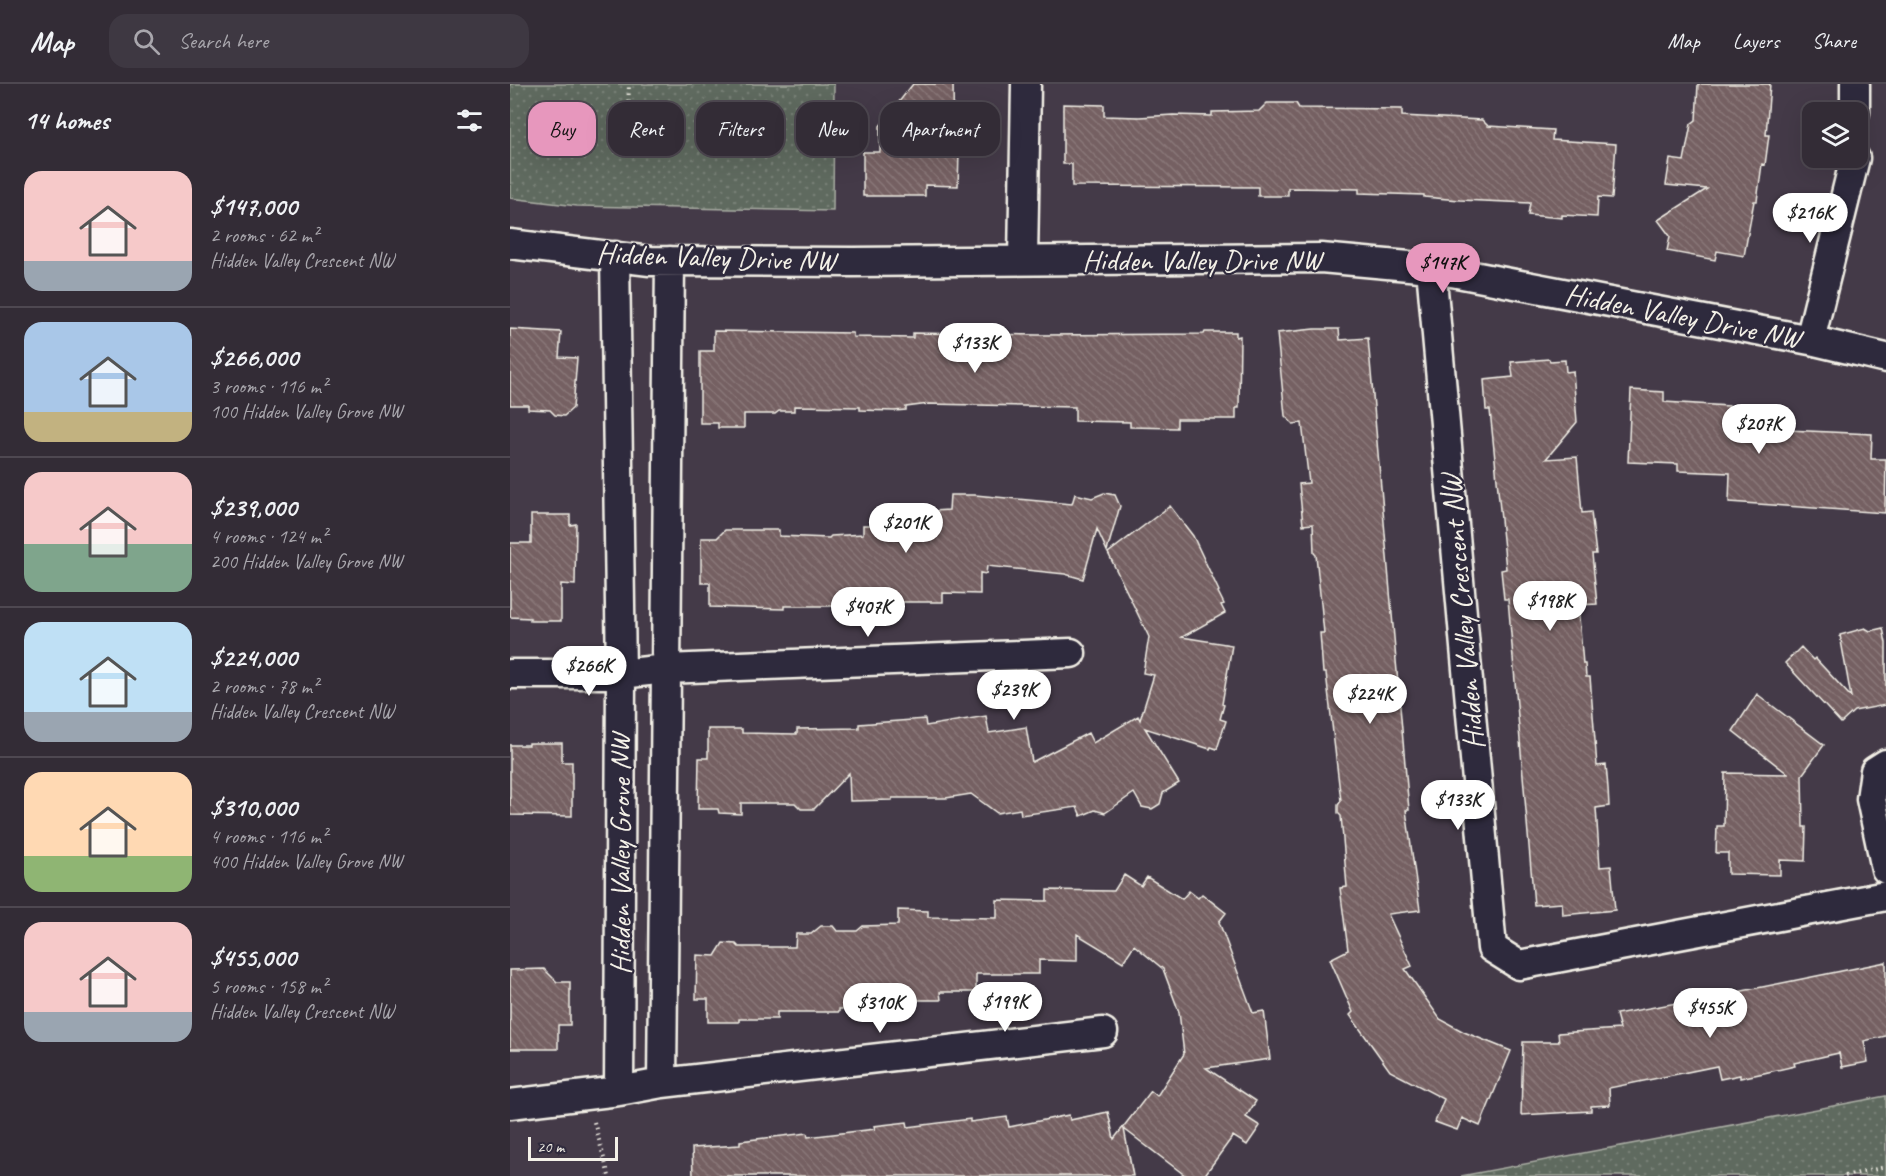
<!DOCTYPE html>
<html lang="en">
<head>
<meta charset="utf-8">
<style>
	body { margin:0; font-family:Caveat,sans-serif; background:#3e3842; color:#f1f3f6; height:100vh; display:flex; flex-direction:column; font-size:22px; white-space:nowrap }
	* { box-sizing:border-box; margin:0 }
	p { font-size:20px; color:#a9a7ad }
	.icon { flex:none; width:33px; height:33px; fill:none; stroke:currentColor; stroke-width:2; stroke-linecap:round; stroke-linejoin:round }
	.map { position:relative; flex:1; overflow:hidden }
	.side { display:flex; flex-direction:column; background:#332c36; width:510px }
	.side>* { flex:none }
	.guide { position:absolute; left:18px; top:18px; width:570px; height:54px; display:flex; gap:12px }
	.buttons { position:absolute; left:1292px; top:18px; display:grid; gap:12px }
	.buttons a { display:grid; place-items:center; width:66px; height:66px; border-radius:12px; background:#332c36; box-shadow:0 6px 24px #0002,0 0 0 2px #4e4851; font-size:30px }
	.scale { position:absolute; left:18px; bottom:15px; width:90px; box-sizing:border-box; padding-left:6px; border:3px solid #f4f1e8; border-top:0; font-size:16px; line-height:21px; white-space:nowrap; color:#f4f1e8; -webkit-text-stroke:4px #2f2a3d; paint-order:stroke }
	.price { position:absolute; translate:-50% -51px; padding:0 14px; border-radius:21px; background:#fff; color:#222; font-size:20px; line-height:39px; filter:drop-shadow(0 2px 3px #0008) }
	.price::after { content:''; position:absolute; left:50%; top:36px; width:18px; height:14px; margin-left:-9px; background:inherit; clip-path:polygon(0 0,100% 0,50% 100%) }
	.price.active { background:#e797bd; color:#111 }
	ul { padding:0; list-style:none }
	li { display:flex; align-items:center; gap:18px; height:150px; padding:0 24px }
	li+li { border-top:2px solid #4e4851 }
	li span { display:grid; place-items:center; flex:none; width:168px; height:120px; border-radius:18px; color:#555 }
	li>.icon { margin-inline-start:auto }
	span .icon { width:72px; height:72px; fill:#fffc; stroke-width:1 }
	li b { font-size:26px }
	h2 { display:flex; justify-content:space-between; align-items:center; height:72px; padding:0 24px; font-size:26px }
	.chip { padding:0 21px; border-radius:18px; background:#332c36; box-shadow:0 6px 24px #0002,0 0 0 2px #4e4851; font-size:21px; line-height:54px }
	.chip.active { background:#e797bd; color:#111 }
	header { display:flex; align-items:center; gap:36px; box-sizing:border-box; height:84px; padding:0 30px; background:#332c36; border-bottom:2px solid #4e4851 }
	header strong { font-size:28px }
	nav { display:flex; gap:33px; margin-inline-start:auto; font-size:21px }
	.search { width:420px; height:54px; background:#3e3842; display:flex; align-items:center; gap:15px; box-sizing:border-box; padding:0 21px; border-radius:18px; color:#a9a7ad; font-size:22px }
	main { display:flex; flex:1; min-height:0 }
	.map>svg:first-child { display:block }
</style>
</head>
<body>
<header>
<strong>Map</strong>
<div class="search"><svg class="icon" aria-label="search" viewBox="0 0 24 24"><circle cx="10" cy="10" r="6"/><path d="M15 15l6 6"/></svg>Search here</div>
<nav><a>Map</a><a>Layers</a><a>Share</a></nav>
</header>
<main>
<section class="side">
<h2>14 homes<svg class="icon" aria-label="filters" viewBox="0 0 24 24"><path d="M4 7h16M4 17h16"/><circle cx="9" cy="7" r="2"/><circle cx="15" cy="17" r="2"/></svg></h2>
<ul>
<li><span style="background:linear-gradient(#f6c9c9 75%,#9aa5b1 0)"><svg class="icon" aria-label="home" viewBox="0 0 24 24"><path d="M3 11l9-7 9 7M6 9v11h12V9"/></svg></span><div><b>$147,000</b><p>2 rooms · 62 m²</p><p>Hidden Valley Crescent NW</p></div></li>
<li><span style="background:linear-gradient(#a9c7e8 75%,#c2b280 0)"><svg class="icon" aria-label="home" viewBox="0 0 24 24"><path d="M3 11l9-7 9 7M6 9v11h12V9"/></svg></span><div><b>$266,000</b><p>3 rooms · 116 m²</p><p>100 Hidden Valley Grove NW</p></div></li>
<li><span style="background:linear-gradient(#f6c9c9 60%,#7fa58c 0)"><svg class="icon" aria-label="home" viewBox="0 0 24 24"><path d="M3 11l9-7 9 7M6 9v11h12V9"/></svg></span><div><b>$239,000</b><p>4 rooms · 124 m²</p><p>200 Hidden Valley Grove NW</p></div></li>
<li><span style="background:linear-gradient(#bfe0f5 75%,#9aa5b1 0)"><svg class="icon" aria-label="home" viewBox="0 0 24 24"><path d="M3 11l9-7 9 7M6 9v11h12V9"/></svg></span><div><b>$224,000</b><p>2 rooms · 78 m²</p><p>Hidden Valley Crescent NW</p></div></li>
<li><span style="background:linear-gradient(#ffd9b3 70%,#8fb573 0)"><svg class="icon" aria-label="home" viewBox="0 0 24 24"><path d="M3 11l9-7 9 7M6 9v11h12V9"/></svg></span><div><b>$310,000</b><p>4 rooms · 116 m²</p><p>400 Hidden Valley Grove NW</p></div></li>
<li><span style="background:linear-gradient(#f6c9c9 75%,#9aa5b1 0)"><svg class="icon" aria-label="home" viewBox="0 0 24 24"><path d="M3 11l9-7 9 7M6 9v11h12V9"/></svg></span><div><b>$455,000</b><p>5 rooms · 158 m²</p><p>Hidden Valley Crescent NW</p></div></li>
</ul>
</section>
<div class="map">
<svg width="1376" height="1092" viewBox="0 0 1376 1092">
	<defs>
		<pattern id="park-dots" width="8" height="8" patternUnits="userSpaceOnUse" patternTransform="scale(1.5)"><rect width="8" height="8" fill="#5f6a5f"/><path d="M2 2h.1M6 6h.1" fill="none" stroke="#778076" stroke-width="1.8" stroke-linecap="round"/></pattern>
		<pattern id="building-back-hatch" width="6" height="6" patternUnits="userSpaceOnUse" patternTransform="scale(1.5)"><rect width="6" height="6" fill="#756062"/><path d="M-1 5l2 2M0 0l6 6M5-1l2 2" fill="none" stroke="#897778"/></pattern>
	</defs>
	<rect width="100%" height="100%" fill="#443a48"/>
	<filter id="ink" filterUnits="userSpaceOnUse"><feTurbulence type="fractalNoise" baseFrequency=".0167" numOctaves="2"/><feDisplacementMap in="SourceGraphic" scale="12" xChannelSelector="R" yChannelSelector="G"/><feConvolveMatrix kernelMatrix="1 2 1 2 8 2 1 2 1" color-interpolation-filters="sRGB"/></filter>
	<g filter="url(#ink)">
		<path fill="url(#park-dots)" stroke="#aaaea4" stroke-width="1.5" d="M 0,0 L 324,0 L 323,127 L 67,122 L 0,114 Z
			M 1376,1012 L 1376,1092 L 951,1092 Z"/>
		<path fill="url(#building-back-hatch)" stroke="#f4f1e8" stroke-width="1.5" d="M 403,0 L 443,0 L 444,69 L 449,69 L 448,102 L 415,101 L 415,112 L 353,112 L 353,68 L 370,68 L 370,42 Z
			M 1188,0 L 1260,0 L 1256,51 L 1259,51 L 1255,81 L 1252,80 L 1247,117 L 1244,117 L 1234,172 L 1207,167 L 1205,176 L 1157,167 L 1160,152 L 1148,136 L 1197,105 L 1156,101 L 1160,75 L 1174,77 L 1181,40 L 1186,36 Z
			M 757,19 L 786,19 L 789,24 L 892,25 L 892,32 L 972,36 L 978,42 L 1043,46 L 1042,56 L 1106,60 L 1102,114 L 1088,113 L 1087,133 L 1052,131 L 1052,134 L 1018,131 L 1020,119 L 950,116 L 914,113 L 914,111 L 849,109 L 849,105 L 778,104 L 778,112 L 748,112 L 748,103 L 562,102 L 562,80 L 553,80 L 553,20 L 594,21 L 594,32 L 629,33 L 663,31 L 702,32 L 702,28 L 749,27 Z
			M 0,245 L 51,248 L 49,273 L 67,274 L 63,324 L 54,332 L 45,331 L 40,326 L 18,325 L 18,321 L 0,321 Z
			M 804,245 L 829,245 L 830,256 L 858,254 L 899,726 L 896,726 L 910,826 L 878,830 L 902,882 L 895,885 L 930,935 L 954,948 L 1001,967 L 970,1042 L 952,1034 L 947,1046 L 925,1038 L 934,1015 L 880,987 L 840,931 L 843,928 L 820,875 L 838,866 L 830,804 L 837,803 L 832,743 L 831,732 L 828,729 L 828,721 L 831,717 L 816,589 L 813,589 L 810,549 L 814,549 L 806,471 L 804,469 L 803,440 L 793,441 L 789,400 L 799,399 L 792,339 L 783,340 L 775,332 L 767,249 Z
			M 204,247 L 343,249 L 343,253 L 403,254 L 403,249 L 527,251 L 694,250 L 695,248 L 726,248 L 726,253 L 730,252 L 729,324 L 726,324 L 726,335 L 667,335 L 667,344 L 620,343 L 620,338 L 565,337 L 565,323 L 419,320 L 396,323 L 396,326 L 384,327 L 350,326 L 350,323 L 284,322 L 284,327 L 269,327 L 265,330 L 234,330 L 234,344 L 208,344 L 208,339 L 190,339 L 190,267 L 204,267 Z
			M 1039,275 L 1040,277 L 1055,276 L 1056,288 L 1063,287 L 1067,338 L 1036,375 L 1067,373 L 1072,429 L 1081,428 L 1086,470 L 1082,470 L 1087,520 L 1068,521 L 1073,580 L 1075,580 L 1076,593 L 1080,593 L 1087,682 L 1096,681 L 1098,704 L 1099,722 L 1086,724 L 1090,783 L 1101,782 L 1105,826 L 1053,831 L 1052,819 L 1024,821 L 998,515 L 994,515 L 991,486 L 996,485 L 980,326 L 976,326 L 974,296 L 1003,293 L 1001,278 Z
			M 1121,306 L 1154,308 L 1154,318 L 1219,322 L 1218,328 L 1257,330 L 1256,345 L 1362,350 L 1361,375 L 1376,375 L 1375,429 L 1219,418 L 1220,389 L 1168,387 L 1168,380 L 1118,378 Z
			M 594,409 L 605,411 L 610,422 L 597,467 L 587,445 L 573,495 L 555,490 L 477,482 L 476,490 L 470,489 L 470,510 L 433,509 L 433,518 L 370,518 L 370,526 L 340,526 L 340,522 L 274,522 L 274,525 L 200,523 L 200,499 L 191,499 L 191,454 L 207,454 L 215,446 L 269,446 L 269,452 L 319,454 L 321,452 L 353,450 L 353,441 L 390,441 L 390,429 L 439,426 L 440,411 L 465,411 L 562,420 L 565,410 L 582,414 Z
			M 660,422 L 683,452 L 709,507 L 708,508 L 714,520 L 711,521 L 715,529 L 672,553 L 722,561 L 712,620 L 714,621 L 710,635 L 716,637 L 707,665 L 701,663 L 700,665 L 635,644 L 669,699 L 653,709 L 650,720 L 642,725 L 632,723 L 624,709 L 595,729 L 585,726 L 571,732 L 567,723 L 511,731 L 510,725 L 487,729 L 461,710 L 436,714 L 382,714 L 382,716 L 340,717 L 339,689 L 304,725 L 291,725 L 285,719 L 231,719 L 231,730 L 209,729 L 208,725 L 188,725 L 189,674 L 198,674 L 198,645 L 232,645 L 232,649 L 287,650 L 287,645 L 349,644 L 349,640 L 415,635 L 416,642 L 476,632 L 479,649 L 516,643 L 522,678 L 578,649 L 583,659 L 628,632 L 630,636 L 644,591 L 633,589 L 639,553 L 598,469 Z
			M 21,431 L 60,431 L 60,441 L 66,440 L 65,501 L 51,500 L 51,537 L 20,537 L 20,534 L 0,533 L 0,459 L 21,459 Z
			M 1355,544 L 1360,547 L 1373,544 L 1376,559 L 1376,621 L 1344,627 L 1331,639 L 1275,579 L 1291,563 L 1303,576 L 1305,574 L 1341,613 L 1330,551 Z
			M 1247,610 L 1314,661 L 1292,691 L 1293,743 L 1296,743 L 1295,777 L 1270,776 L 1270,791 L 1218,790 L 1218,769 L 1206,769 L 1207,742 L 1214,742 L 1215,689 L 1278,690 L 1223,647 Z
			M 19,659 L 52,659 L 52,678 L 62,678 L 62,732 L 0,731 L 0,661 L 19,661 Z
			M 614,791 L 631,802 L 637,793 L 672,815 L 679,807 L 688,814 L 692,810 L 716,829 L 709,838 L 743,929 L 754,927 L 760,975 L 696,984 L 746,1017 L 736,1033 L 750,1042 L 737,1061 L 723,1052 L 694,1092 L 676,1092 L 614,1045 L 623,1092 L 183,1092 L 182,1064 L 230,1061 L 230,1057 L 297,1049 L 298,1053 L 365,1045 L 364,1042 L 397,1038 L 398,1043 L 460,1035 L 460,1038 L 497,1033 L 499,1043 L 559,1031 L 560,1036 L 598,1028 L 604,1055 L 641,1007 L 647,1012 L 674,970 L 669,928 L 653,885 L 624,861 L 613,878 L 567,850 L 567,877 L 529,876 L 529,890 L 466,890 L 466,908 L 430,908 L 431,916 L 365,916 L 365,925 L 329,925 L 329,928 L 267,928 L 267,935 L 229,935 L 229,938 L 198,938 L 198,915 L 186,915 L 187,871 L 205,872 L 213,859 L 226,860 L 229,863 L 285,863 L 286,850 L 301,850 L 311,842 L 323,842 L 327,847 L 347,847 L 353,842 L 388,841 L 388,826 L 418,827 L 418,833 L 487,834 L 487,816 L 537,817 L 537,806 L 604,807 Z
			M 1376,878 L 1376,952 L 1354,957 L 1358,978 L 1332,983 L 1329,969 L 1284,979 L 1285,982 L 1254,989 L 1230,994 L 1230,991 L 1210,995 L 1207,982 L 1099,1004 L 1100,1021 L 1081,1022 L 1081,1027 L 1011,1031 L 1013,958 L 1049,958 L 1048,949 L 1110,945 L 1106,930 L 1172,918 L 1173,919 Z
			M 34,885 L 47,898 L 60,898 L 60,941 L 48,941 L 48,965 L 0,965 L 0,886 Z"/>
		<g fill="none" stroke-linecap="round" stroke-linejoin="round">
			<defs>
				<path id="minor" d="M 1345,28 L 1345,0
					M 0,160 L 140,177 L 343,178 L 811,174 L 921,184 L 1300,256 L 1376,274
					M 105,172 L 111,590 L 109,1007
					M 513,176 L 516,0
					M 921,184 L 982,864 L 1009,881 L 1376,812
					M 1300,256 L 1345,74
					M 0,590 L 111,590 L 156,585 L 561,569
					M 1376,680 L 1365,687 L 1361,715 L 1376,785
					M 152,999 L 160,177
					M 0,1020 L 109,1007 L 152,999 L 593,948"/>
			</defs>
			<use href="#minor" stroke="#f4f1e8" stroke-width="33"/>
			<path stroke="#f4f1e8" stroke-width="4" stroke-dasharray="1.5 4.5" stroke-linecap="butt" d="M 118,29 L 119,0
				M 84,1038 L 99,1092
				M 1335,1092 L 1376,1083"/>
			<use href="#minor" stroke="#2f2a3d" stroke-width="28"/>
		</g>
	</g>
	<g text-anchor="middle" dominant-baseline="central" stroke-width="4.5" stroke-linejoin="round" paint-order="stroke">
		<g font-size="30" fill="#f4f1e8" stroke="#2f2a3d">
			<text transform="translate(206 173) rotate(2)">Hidden Valley Drive NW</text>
			<text x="692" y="176">Hidden Valley Drive NW</text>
			<text transform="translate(1173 232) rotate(11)">Hidden Valley Drive NW</text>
			<text transform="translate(952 528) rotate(-95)">Hidden Valley Crescent NW</text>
			<text transform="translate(110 770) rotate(-90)">Hidden Valley Grove NW</text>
		</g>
	</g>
</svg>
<div class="buttons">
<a><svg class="icon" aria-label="layers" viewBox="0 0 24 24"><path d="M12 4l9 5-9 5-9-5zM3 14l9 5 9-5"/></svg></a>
</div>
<div class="scale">20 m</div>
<b class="price" style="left:1300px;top:160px">$216K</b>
<b class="price active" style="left:933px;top:210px">$147K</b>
<b class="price" style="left:465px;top:290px">$133K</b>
<b class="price" style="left:1249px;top:371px">$207K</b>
<b class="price" style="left:396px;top:470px">$201K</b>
<b class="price" style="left:1040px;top:548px">$198K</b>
<b class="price" style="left:358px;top:554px">$407K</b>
<b class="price" style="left:79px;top:613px">$266K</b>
<b class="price" style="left:504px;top:637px">$239K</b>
<b class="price" style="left:860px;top:641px">$224K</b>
<b class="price" style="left:948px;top:747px">$133K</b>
<b class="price" style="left:495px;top:949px">$199K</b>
<b class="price" style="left:370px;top:950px">$310K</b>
<b class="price" style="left:1200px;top:955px">$455K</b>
<div class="guide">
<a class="chip active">Buy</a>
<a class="chip">Rent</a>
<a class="chip">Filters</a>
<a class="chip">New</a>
<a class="chip">Apartment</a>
</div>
</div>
</main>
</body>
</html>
